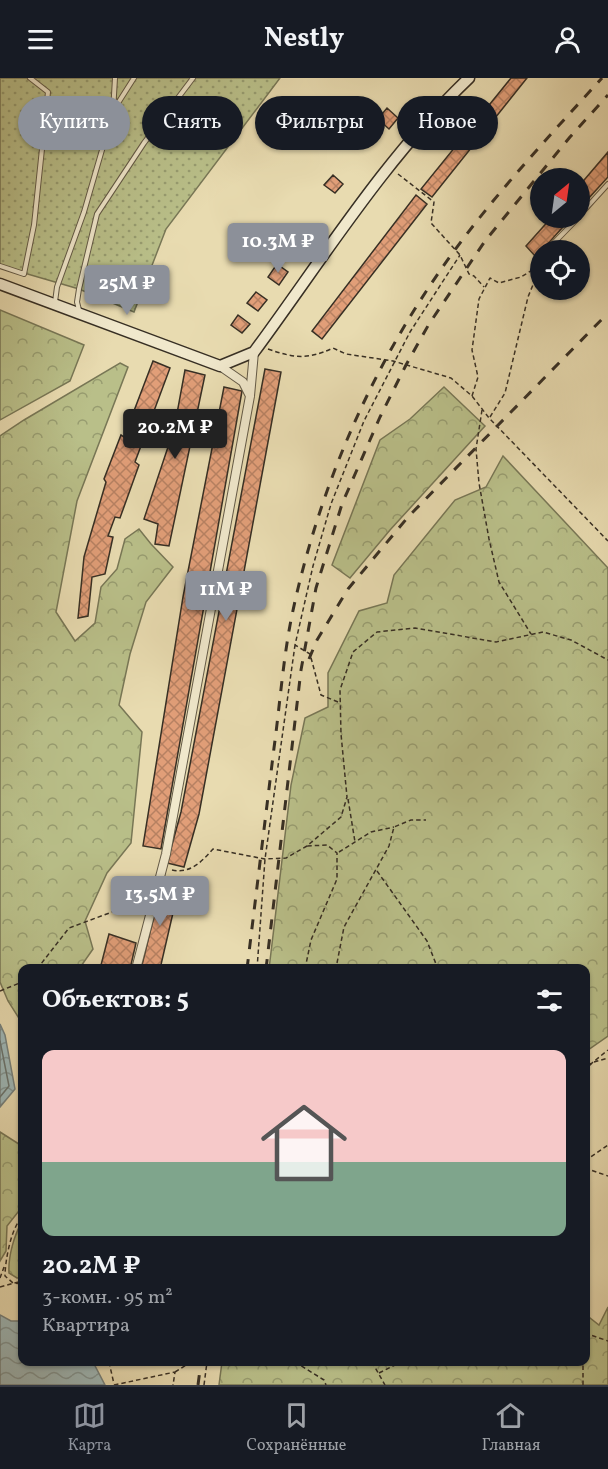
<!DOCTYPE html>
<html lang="ru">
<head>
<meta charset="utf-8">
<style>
	body { margin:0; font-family:Vollkorn,serif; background:#242831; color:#f1f3f6; height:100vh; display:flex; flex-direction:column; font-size:22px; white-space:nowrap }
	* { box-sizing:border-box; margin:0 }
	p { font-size:20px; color:#9ea1a6 }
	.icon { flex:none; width:33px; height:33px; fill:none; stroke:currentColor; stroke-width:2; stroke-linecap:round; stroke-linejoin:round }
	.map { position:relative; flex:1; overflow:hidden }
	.sheet { position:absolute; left:18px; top:886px; width:572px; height:402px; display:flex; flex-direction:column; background:#171b24; border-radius:12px; box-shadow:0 2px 4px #0004 }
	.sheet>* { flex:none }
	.guide { position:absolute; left:18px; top:18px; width:573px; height:54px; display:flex; gap:12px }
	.needle { width:39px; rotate:29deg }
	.buttons { position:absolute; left:530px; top:90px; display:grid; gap:12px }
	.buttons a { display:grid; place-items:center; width:60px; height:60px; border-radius:50%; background:#171b24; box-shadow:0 2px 4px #0004; font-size:30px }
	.price { position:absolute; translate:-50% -51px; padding:0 14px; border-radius:6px; background:#8c9099; color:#fff; font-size:20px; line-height:39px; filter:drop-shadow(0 2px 3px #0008) }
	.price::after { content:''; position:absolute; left:50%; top:36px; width:18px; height:14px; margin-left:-9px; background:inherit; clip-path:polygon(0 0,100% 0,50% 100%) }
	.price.on { background:#222; color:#fff }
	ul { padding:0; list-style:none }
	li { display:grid; align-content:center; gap:12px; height:318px; padding:0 24px }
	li+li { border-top:2px solid #363941 }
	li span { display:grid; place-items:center; height:186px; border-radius:12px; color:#555 }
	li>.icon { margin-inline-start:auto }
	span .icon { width:108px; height:108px; fill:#fffc; stroke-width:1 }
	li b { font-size:26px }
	h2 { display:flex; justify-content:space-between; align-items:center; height:72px; padding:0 24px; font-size:26px }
	.tag { padding:0 21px; border-radius:27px; background:#171b24; box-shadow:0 2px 4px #0004; font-size:21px; line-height:54px }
	.tag.on { background:#8c9099; color:#fff }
	header { display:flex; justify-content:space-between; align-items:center; height:78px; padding:0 24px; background:#171b24; font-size:27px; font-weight:700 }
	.tab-bar { display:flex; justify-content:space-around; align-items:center; height:84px; border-top:2px solid #363941; background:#171b24; font-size:16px; color:#9ea1a6 }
	.tab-bar a { display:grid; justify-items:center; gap:3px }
	.tab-bar .on { color:#8c9099 }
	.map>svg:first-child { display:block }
</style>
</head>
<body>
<header><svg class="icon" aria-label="menu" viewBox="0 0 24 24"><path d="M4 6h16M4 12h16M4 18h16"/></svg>Nestly<svg class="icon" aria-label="person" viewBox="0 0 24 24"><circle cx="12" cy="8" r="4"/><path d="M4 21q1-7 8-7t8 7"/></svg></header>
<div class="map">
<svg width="608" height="1307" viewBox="0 0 608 1307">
	<defs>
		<pattern id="grass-dots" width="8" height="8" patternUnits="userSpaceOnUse" patternTransform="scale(1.5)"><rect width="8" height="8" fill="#b9bf89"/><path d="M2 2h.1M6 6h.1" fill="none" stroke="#979c70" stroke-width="1.8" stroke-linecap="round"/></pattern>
		<pattern id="forest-crowns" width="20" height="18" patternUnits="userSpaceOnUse" patternTransform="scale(1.5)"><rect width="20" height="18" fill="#b9bf89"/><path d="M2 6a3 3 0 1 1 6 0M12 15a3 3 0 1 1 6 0" fill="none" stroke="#979c70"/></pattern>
		<pattern id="water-waves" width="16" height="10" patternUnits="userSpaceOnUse" patternTransform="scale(1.5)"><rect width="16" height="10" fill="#9eb8b8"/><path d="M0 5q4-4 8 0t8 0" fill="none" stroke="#829695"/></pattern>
		<pattern id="building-cross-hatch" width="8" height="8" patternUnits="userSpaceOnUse" patternTransform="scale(1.5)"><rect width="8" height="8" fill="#e19e78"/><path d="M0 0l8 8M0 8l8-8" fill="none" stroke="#b78162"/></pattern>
	</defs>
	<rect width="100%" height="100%" fill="#e8dbb0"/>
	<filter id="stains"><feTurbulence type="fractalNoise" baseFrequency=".00333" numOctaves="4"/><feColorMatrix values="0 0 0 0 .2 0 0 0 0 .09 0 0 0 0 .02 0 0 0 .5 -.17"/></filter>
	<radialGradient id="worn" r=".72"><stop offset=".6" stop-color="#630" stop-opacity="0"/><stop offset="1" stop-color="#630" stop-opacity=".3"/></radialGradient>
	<path fill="url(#grass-dots)" stroke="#787756" stroke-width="1.5" d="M 0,0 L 280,0 L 166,151 L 134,234 L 79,211 L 0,188 Z"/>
	<path fill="url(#forest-crowns)" stroke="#787756" stroke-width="1.5" d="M 0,232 L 84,267 L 70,303 L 0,342 Z
		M 120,285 L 128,289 L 77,423 L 56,534 L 75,563 L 95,545 L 101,509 L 117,491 L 125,461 L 139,451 L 151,466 L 173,489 L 146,524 L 130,576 L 119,627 L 142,654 L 131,765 L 107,795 L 85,843 L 93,871 L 79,891 L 22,891 L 22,945 L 8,923 L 0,904 L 0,358 L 24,342 Z
		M 444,309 L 485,348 L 390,452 L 350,500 L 332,487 L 380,362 L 410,341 Z
		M 503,378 L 608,490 L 608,958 L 585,974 L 585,891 L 269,891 L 291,707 L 305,640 L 328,629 L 328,595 L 359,533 L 387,525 L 394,497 L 455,422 L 486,409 Z
		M 0,1054 L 22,1068 L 22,1129 L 7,1148 L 6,1173 L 0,1183 Z
		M 22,1144 L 22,1200 L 17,1200 L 9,1195 C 8,1179 14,1157 22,1144 Z
		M 608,1229 L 608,1307 L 219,1307 L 222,1284 L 585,1284 L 585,1236 L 599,1247 Z"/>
	<path fill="url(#water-waves)" stroke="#75817d" stroke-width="1.5" d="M 0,946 L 5,957 L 15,1011 L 0,1029 Z
		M 0,1237 L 11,1243 L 22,1243 L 22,1284 L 93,1284 L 105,1307 L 0,1307 Z"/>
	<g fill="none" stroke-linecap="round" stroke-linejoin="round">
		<path stroke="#6a746e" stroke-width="1.5" d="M 0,963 L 9,1008 L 0,1019"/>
	</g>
	<path fill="url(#building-cross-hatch)" stroke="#372f24" stroke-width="1.5" d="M 511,0 L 527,0 L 432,119 L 421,111 Z
		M 387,30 L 398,40 L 389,51 L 378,41 Z
		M 608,74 L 608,99 L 579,131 L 579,108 Z
		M 333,97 L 343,106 L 335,115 L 324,107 Z
		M 416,117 L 427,126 L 322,261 L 312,253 Z
		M 551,140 L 571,140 L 536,179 L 526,168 Z
		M 296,156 L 308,165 L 298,178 L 286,170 Z
		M 277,186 L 288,194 L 279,207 L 268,199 Z
		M 256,214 L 267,222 L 258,233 L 247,225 Z
		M 238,237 L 250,246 L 242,255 L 231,247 Z
		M 153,283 L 170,290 L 135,384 L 139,387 L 120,440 L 115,439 L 108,458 L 113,459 L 105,496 L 92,499 L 88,538 L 78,540 L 84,479 L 106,404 L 104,401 L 121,357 L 124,359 Z
		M 265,291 L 281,294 L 199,736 L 184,789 L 167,785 L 181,734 Z
		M 185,292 L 205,297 L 169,468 L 155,466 L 158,446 L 144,441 L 172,357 L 168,356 L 172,342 L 176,341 Z
		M 224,309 L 242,313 L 161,771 L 143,768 L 183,519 Z
		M 162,805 L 179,809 L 160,891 L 141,891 Z
		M 109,856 L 136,865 L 130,891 L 100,891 Z"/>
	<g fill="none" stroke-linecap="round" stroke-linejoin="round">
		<defs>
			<path id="lane" d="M 113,33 L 134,0
				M 579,138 L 608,106
				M 547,172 L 578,140
				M 540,179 L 538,182 L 540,185
				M 0,188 L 24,196 L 34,147 L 48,14 L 30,0
				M 55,224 L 57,209 L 84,134 L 113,34 L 115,0
				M 79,232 L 77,224 L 79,211 L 97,136 L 144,65 L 193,0"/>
			<path id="street" d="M 220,288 L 243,304 L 250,318
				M 136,891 L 166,776 L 250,318 L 254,274"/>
			<path id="secondary" d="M 0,206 L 220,288 L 254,274 C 322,182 385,80 469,0"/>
		</defs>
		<use href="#lane" stroke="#635a47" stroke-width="6"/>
		<use href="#street" stroke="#635a47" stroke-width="10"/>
		<use href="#secondary" stroke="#372f24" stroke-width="13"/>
		<path stroke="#372f24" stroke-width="1.5" stroke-dasharray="4.5 3" stroke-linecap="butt" d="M 398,96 L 434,124 L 431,145 L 460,177 L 469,196 L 474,198 L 484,209
			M 268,271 C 294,280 307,282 333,270 L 346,276 L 393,283 L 451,300 L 472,318 L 489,340 L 608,463
			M 472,318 L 478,299 L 472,272 L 479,221 L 490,200 L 499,205 L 521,199 L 534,191
			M 482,332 L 476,371 L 479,405 L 489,461 L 499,504 L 531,556
			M 490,339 L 505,315 L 528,219 L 539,192
			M 338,624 L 321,617 L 310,576 L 295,567 L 313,488 L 331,426 L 364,343 L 410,254 L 460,177
			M 348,721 L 355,764
			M 339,774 L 371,754 L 394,749
			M 172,792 C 191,796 202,783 213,771 L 265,781 L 286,780 L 307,768 L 341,739 L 347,719 L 341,656 L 340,612 L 353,574 L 377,554 L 415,550 L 496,564 L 543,554 L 571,562 L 608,582
			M 377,793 L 427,863 L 438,891
			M 337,885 L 344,849 L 389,768 L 394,749 L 411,742 L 426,742
			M 37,891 L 69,850 L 112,834 L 146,815
			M 257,891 L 265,781 L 295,567
			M 305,891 L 311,862 L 337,801 L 337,775 L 327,767 L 307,768
			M 0,913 L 22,904
			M 585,983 L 592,985 L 585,988
			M 594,984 L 608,980
			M 585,993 L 592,985 L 608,972
			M 585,1083 L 608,1067
			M 585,1090 L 608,1098
			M 22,1140 C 11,1149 5,1184 5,1198 L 13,1205 L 22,1206
			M 0,1200 L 4,1189
			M 0,1209 L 22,1203
			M 585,1255 L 608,1263
			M 109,1284 L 114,1306
			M 295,1284 L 324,1302 L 326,1307
			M 372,1284 L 385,1307
			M 175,1294 L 191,1284
			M 379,1295 L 401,1284
			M 114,1307 L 175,1294 L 173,1307
			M 204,1307 L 207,1284
			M 583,1307 L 583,1284"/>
		<use href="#lane" stroke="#f0e8cc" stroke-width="4"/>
		<use href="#street" stroke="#f0e8cc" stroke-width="8"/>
		<use href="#secondary" stroke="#f0e8cc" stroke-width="10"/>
		<path stroke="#372f24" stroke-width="3" stroke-dasharray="10 10" stroke-linecap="butt" d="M 309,581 L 317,562 L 348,511 L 408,439 L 608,235
			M 247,891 C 256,817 265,743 274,670 C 280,626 283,581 292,537 C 317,419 364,306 431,206 C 481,131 542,66 602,0
			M 266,891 L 301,592 L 316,510 L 342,426 L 380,339 L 406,287 L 429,246 L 485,163 L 570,59 L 608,17
			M 198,1307 L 201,1284"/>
	</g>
	<rect width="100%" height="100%" filter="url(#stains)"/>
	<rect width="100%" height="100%" fill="url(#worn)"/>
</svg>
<div class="buttons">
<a><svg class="needle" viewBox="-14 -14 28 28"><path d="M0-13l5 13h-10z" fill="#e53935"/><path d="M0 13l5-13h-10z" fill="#9ea1a6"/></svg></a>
<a><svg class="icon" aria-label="locate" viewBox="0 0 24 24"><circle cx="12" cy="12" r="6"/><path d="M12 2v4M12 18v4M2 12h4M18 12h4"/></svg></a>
</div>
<b class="price" style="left:278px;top:196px">10.3M ₽</b>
<b class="price" style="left:127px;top:238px">25M ₽</b>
<b class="price on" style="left:175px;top:382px">20.2M ₽</b>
<b class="price" style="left:226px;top:544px">11M ₽</b>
<b class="price" style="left:160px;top:849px">13.5M ₽</b>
<div class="guide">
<a class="tag on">Купить</a>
<a class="tag">Снять</a>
<a class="tag">Фильтры</a>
<a class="tag">Новое</a>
</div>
<section class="sheet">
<h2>Объектов: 5<svg class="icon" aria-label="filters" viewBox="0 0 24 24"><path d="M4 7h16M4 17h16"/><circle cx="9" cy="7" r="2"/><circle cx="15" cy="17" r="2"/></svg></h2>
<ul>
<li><span style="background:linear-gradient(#f6c9c9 60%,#7fa58c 0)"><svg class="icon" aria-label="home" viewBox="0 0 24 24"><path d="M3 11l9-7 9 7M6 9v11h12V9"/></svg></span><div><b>20.2M ₽</b><p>3-комн. · 95 m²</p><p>Квартира</p></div></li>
</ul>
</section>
</div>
<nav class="tab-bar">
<a class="on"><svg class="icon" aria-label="map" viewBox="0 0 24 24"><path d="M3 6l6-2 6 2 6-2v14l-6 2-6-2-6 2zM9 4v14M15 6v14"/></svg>Карта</a>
<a><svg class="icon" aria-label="saved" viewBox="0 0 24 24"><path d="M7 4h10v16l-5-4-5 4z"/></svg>Сохранённые</a>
<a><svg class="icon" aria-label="home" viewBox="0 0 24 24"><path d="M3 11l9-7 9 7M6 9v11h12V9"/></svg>Главная</a>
</nav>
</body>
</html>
